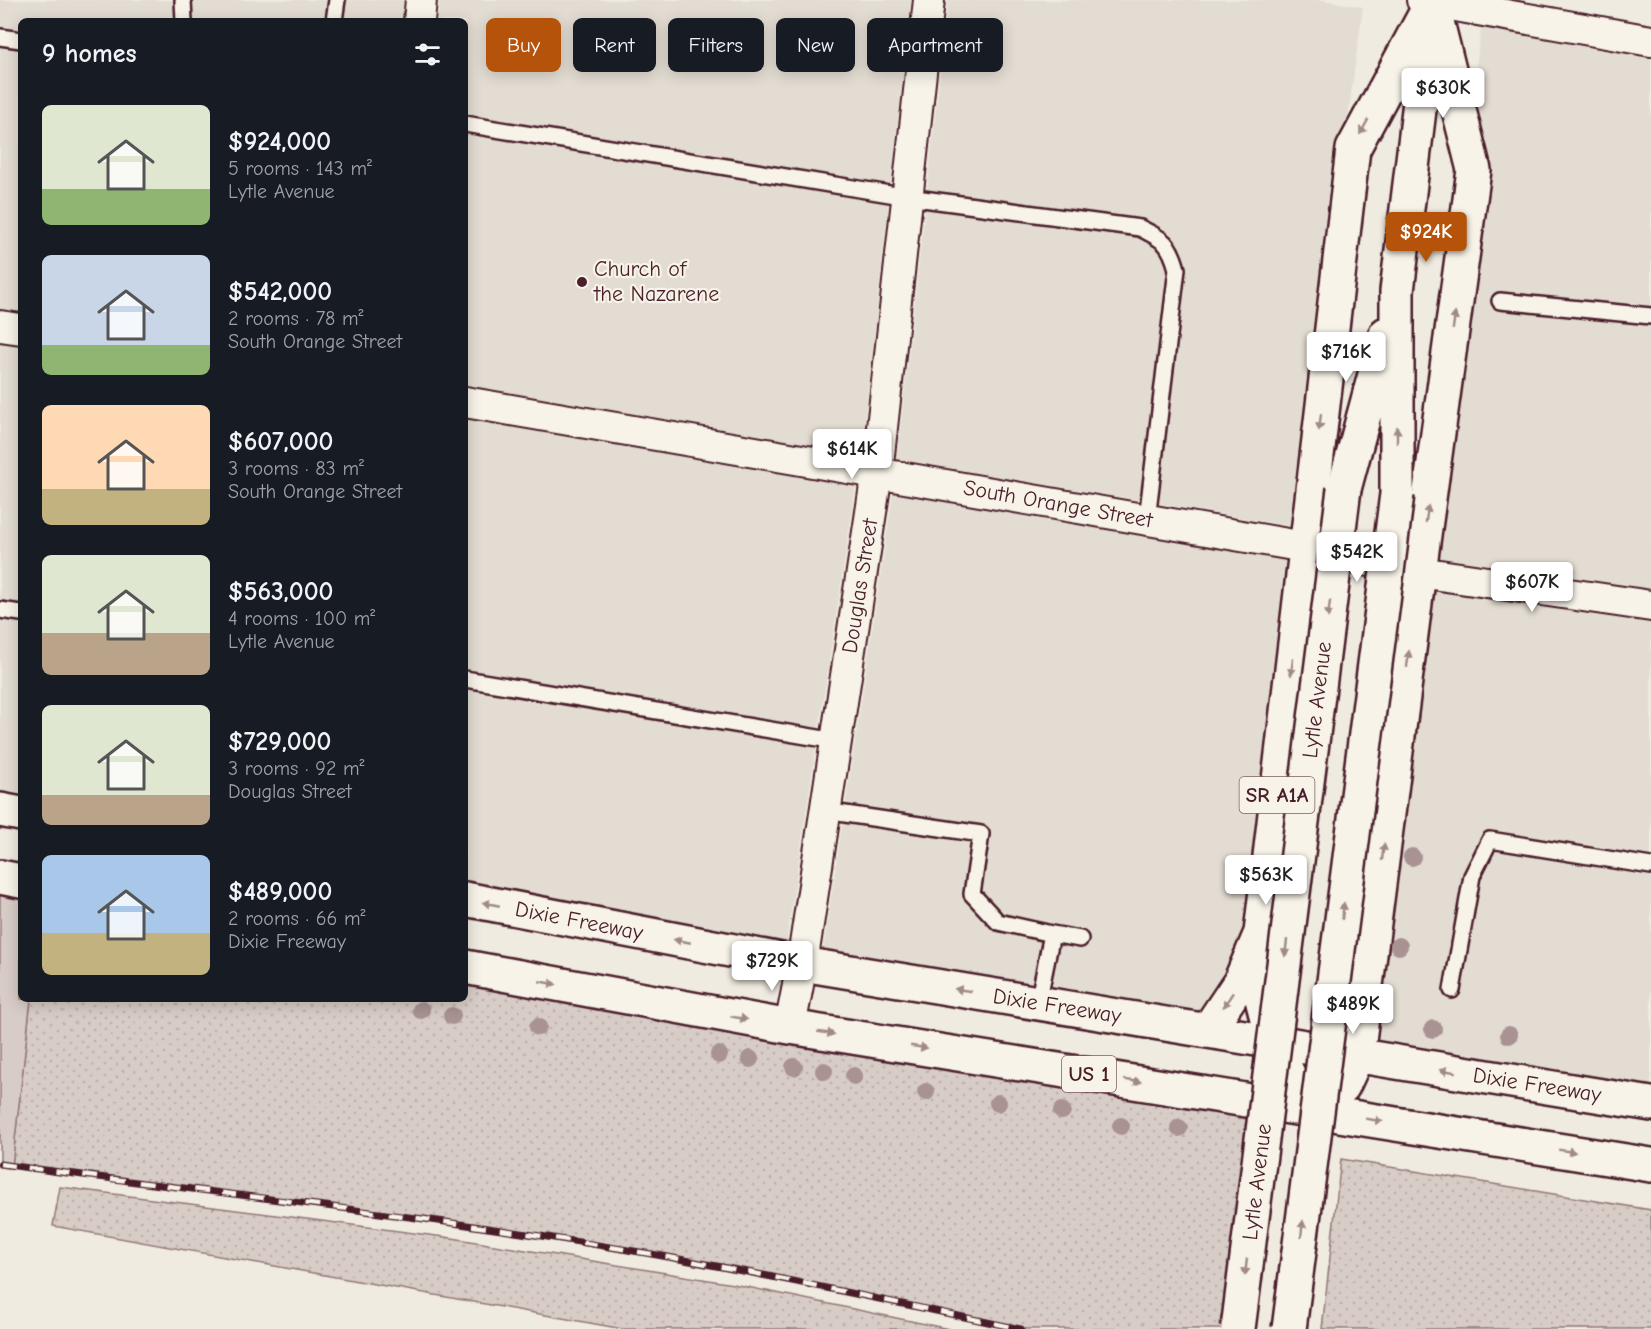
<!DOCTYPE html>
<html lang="en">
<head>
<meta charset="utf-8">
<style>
	body { margin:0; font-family:"Comic Neue",sans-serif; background:#242831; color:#f1f3f6; height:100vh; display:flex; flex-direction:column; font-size:22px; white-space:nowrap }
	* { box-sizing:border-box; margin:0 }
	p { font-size:20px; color:#9ea1a6 }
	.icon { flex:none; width:33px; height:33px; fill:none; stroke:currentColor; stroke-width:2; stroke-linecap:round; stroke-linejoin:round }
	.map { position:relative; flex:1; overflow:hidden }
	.panel { position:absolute; left:18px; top:18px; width:450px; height:984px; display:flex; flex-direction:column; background:#171b24; border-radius:9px; box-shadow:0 3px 15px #0003 }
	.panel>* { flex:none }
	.banner { position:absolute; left:486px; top:18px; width:570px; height:54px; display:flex; gap:12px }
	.price { position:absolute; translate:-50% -51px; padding:0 14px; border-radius:6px; background:#fff; color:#222; font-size:20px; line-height:39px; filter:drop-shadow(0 2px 3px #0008) }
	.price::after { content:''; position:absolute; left:50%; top:36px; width:18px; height:14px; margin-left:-9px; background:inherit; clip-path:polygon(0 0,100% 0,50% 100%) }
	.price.active { background:#b45309; color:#fff }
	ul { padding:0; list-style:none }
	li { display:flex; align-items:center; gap:18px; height:150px; padding:0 24px }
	li span { display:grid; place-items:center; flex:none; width:168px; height:120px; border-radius:9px; color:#555 }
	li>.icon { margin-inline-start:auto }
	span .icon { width:72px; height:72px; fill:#fffc; stroke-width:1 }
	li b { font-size:26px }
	h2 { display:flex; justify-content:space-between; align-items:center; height:72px; padding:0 24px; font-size:26px }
	.chip { padding:0 21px; border-radius:9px; background:#171b24; box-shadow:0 3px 15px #0003; font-size:21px; line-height:54px }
	.chip.active { background:#b45309; color:#fff }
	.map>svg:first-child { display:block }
</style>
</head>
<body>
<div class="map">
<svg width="1651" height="1329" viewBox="0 0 1651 1329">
	<defs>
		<pattern id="grass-dots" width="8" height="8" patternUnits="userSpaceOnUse" patternTransform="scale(1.5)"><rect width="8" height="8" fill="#d8cdc6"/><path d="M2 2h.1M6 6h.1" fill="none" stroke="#bbb0aa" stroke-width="1.8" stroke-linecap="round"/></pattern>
	</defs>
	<rect width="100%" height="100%" fill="#f0ebe0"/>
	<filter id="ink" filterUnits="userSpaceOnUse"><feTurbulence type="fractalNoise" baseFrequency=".0167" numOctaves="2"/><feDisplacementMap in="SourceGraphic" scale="12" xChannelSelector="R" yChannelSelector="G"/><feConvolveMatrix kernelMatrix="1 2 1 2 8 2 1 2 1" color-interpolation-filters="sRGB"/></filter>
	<g filter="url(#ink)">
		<path fill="#e3dcd2" d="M 0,0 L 421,0 L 419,21 L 21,21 L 21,814 L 0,810 Z
			M 440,0 L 911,0 L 861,453 L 465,385 L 465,21 L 437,21 Z
			M 948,0 L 1323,0 L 1363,7 L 1348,117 L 1334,145 L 1289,526 L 897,459 Z
			M 1481,28 L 1651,59 L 1651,589 L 1440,558 L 1492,174 L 1473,91 Z
			M 465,419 L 856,486 L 786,944 L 465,882 Z
			M 893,493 L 1285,560 L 1243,928 L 1224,972 L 1198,1011 L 823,950 Z
			M 1435,591 L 1651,623 L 1651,1087 L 1378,1042 Z"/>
		<path fill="url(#grass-dots)" stroke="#917678" stroke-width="1.5" d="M 465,967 L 1259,1101 L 1237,1329 L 1021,1329 L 735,1270 L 452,1224 L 12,1166 L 31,999 L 465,999 Z
			M 1341,1159 L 1651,1210 L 1651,1329 L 1322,1329 Z
			M 60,1187 L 452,1238 L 733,1284 L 949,1329 L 623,1329 L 53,1226 Z"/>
		<path fill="#d8cdc6" stroke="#917678" stroke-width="1.5" d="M 0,877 L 21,881 L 21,999 L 31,999 L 12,1166 L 0,1164 Z"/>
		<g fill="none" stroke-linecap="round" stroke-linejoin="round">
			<defs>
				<path id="lane" d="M 183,0 L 184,21
					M 334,21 L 337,0
					M 0,37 L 21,40
					M 465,124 L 908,197 L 1140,228 C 1164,240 1170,243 1177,269 L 1147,519
					M 1500,301 L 1651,316
					M 0,610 L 21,613
					M 465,679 L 836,741
					M 825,811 L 981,834 L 972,894 L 998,922 L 1052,934 L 1038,1003
					M 1052,934 L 1080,939
					M 1452,990 L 1472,876 L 1490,840 L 1651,866"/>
				<path id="street" d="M 1422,0 L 1651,41
					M 419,21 L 421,0
					M 0,326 L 21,329
					M 465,402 L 1305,547 L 1419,572 L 1651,606
					M 790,1027 L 802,964 L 877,473 L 929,0"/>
				<path id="secondary" d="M 1344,489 L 1386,334
					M 1397,494 L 1397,291 L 1432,3"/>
				<path id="primary" d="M 0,810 L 21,814
					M 0,877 L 21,881
					M 465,899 L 802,964 L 1651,1104
					M 1261,947 L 1261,995 L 1273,1042 L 1289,1076 L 1317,1111
					M 465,967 L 790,1027 L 1651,1165
					M 1208,1030 L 1240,982 L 1261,933 L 1353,149 L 1432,2
					M 1317,1111 L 1343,1086 L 1357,1056 L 1419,572 L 1474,170 L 1432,2"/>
			</defs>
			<use href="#lane" stroke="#4a1f2b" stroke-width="20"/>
			<use href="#street" stroke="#4a1f2b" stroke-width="34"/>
			<use href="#secondary" stroke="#4a1f2b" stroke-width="38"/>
			<use href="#primary" stroke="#4a1f2b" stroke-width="38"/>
			<use href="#lane" stroke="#f7f3e8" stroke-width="15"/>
			<use href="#street" stroke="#f7f3e8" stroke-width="30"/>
			<use href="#secondary" stroke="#f7f3e8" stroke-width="33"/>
			<use href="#primary" stroke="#f7f3e8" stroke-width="33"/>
			<defs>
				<path id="rail" d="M 0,1164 C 211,1193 424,1215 634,1251 C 763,1273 892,1302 1021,1329"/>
			</defs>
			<use href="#rail" stroke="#4a1f2b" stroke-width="7"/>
			<use href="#rail" stroke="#f7f3e8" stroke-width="4.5" stroke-dasharray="14" stroke-linecap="butt"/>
			<defs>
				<path id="secondary-bridge" d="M 1238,1329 L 1344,489
					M 1289,1329 L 1397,494"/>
			</defs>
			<use href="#secondary-bridge" stroke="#4a1f2b" stroke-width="38" stroke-linecap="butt"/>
			<use href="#secondary-bridge" stroke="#f7f3e8" stroke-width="33"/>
		</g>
		<g fill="#a89292">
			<circle cx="1412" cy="857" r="9"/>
			<circle cx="1399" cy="946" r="9"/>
			<circle cx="421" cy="1010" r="9"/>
			<circle cx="452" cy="1016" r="9"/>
			<circle cx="538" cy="1027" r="9"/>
			<circle cx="1433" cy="1029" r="9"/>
			<circle cx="1509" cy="1035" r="9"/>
			<circle cx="719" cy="1055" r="9"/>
			<circle cx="750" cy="1059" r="9"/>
			<circle cx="794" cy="1067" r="9"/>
			<circle cx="824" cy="1071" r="9"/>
			<circle cx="854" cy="1076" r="9"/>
			<circle cx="926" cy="1092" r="9"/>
			<circle cx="998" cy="1103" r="9"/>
			<circle cx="1062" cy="1111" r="9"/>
			<circle cx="1121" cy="1126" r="9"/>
			<circle cx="1179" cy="1128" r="9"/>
		</g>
		<defs><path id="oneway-solid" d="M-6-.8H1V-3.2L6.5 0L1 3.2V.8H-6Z" transform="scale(1.5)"/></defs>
		<g fill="#a0898a">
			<use href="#oneway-solid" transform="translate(1364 127) rotate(119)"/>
			<use href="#oneway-solid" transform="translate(1454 321) rotate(-82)"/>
			<use href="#oneway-solid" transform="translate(1320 422) rotate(97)"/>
			<use href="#oneway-solid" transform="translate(1397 435) rotate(-90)"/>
			<use href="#oneway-solid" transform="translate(1427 514) rotate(-82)"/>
			<use href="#oneway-solid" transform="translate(1329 609) rotate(97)"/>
			<use href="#oneway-solid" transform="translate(1408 659) rotate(-83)"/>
			<use href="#oneway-solid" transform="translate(1292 667) rotate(97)"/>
			<use href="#oneway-solid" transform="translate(1383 852) rotate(-83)"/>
			<use href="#oneway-solid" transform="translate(491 904) rotate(-169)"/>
			<use href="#oneway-solid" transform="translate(1343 911) rotate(-83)"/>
			<use href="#oneway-solid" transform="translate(682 941) rotate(-169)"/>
			<use href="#oneway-solid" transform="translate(1286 948) rotate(97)"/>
			<use href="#oneway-solid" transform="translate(548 983) rotate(11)"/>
			<use href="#oneway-solid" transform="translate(963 990) rotate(-171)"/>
			<use href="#oneway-solid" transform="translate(1228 1000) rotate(123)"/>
			<use href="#oneway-solid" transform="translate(739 1018) rotate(10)"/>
			<use href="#oneway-solid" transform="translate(826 1033) rotate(9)"/>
			<use href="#oneway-solid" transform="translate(919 1047) rotate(8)"/>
			<use href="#oneway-solid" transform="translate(1448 1071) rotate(-171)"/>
			<use href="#oneway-solid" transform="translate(1133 1081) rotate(9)"/>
			<use href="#oneway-solid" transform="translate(1374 1120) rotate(9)"/>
			<use href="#oneway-solid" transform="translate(1567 1151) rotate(9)"/>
			<use href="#oneway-solid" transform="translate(1302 1229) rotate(-83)"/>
			<use href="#oneway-solid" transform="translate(1246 1267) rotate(97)"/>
		</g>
	</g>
	<circle fill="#4a1f2b" stroke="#f7f3e8" stroke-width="2" cx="582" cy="282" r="6"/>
	<g text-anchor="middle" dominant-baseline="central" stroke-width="4.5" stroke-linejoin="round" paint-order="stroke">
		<g fill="#f7f3e8" stroke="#7e5f64" stroke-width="1.5">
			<rect x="1239.5" y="777" width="75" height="36" rx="4.5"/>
			<rect x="1062" y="1056" width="54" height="36" rx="4.5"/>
		</g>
		<g font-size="21" font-weight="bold" fill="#4a1f2b">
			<text x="1277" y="795">SR A1A</text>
			<text x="1089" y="1074">US 1</text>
		</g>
		<g font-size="22" fill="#4a1f2b" stroke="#f7f3e8" text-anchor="start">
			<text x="594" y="269">Church of<tspan x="594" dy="25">the Nazarene</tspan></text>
		</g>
		<g font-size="22" fill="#4a1f2b" stroke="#f7f3e8">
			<text transform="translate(1058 504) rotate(10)">South Orange Street</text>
			<text transform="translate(860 586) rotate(-81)">Douglas Street</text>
			<text transform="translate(1317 700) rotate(-83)">Lytle Avenue</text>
			<text transform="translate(579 921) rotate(11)">Dixie Freeway</text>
			<text transform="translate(1057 1006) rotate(9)">Dixie Freeway</text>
			<text transform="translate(1537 1085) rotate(9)">Dixie Freeway</text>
			<text transform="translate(1257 1182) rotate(-83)">Lytle Avenue</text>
		</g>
	</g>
</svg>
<b class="price" style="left:1443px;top:119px">$630K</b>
<b class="price active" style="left:1426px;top:263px">$924K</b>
<b class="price" style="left:1346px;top:383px">$716K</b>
<b class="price" style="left:852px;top:480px">$614K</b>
<b class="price" style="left:1357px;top:583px">$542K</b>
<b class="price" style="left:1532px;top:613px">$607K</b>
<b class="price" style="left:1266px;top:906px">$563K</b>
<b class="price" style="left:772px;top:992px">$729K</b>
<b class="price" style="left:1353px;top:1035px">$489K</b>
<div class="banner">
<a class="chip active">Buy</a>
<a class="chip">Rent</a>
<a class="chip">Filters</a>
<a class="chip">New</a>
<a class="chip">Apartment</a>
</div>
<section class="panel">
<h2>9 homes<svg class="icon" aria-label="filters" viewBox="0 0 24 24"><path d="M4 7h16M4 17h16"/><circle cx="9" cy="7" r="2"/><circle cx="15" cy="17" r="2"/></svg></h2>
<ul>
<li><span style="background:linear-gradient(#dfe7d0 70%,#8fb573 0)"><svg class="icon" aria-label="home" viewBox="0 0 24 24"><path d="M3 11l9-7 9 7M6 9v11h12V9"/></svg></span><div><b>$924,000</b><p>5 rooms · 143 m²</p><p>Lytle Avenue</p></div></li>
<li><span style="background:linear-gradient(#c9d6e8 75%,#8fb573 0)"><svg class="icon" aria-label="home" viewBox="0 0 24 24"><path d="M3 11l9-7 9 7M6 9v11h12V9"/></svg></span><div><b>$542,000</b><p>2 rooms · 78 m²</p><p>South Orange Street</p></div></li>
<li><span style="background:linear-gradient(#ffd9b3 70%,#c2b280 0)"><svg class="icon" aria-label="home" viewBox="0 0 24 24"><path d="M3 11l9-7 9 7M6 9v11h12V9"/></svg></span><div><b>$607,000</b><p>3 rooms · 83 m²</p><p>South Orange Street</p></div></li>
<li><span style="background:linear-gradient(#dfe7d0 65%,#b9a48a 0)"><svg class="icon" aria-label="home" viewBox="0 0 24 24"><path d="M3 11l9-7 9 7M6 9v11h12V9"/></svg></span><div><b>$563,000</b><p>4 rooms · 100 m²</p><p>Lytle Avenue</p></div></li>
<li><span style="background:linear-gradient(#dfe7d0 75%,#b9a48a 0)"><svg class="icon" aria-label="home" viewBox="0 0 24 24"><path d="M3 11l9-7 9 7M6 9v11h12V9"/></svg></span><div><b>$729,000</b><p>3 rooms · 92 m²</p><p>Douglas Street</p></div></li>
<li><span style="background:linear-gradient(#a9c7e8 65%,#c2b280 0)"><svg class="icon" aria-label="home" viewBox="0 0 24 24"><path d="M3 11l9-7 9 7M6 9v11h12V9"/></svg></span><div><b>$489,000</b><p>2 rooms · 66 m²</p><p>Dixie Freeway</p></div></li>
</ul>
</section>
</div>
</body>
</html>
